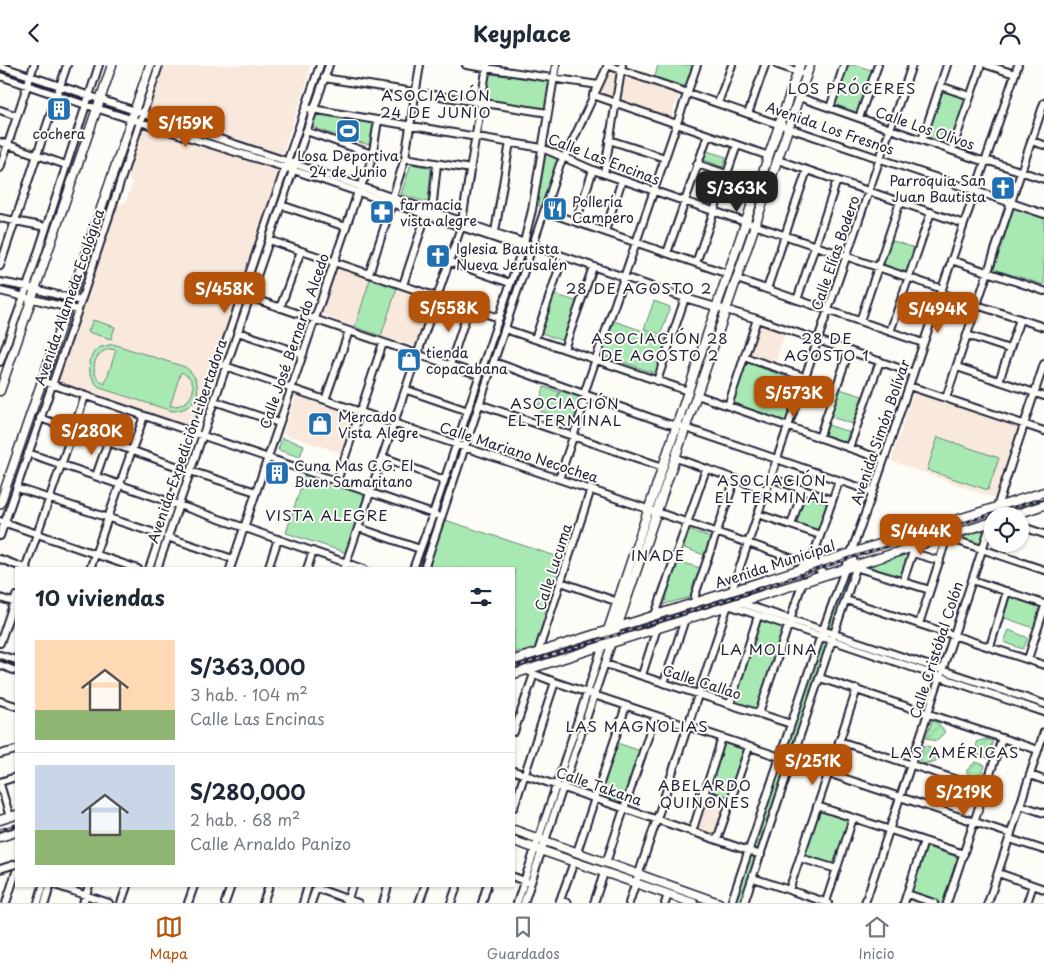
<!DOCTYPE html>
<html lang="es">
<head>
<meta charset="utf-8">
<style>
	body { margin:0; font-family:"Playpen Sans",sans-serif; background:#f6f6f7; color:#1f2937; height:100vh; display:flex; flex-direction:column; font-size:19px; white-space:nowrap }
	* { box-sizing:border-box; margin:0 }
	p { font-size:16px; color:#747a83 }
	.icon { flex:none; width:28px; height:28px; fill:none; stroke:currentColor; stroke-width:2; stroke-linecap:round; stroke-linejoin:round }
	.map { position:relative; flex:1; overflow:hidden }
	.side { position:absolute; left:15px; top:502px; width:500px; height:320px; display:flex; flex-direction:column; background:#fff; border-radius:0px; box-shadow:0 1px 4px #0004 }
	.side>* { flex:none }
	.tools { position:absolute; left:984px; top:442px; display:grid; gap:10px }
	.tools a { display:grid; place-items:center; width:45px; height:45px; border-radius:50%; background:#fff; box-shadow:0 1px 4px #0004; font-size:25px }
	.price { position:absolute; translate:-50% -42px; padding:0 11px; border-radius:10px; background:#b45309; color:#fff; font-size:16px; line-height:32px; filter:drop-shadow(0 1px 2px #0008) }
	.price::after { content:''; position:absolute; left:50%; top:30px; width:15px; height:11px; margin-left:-8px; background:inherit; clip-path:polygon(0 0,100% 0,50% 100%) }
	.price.on { background:#222; color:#fff }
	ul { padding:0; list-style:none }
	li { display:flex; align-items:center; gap:15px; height:125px; padding:0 20px }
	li+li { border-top:1px solid #e0e1e3 }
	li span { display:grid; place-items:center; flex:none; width:140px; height:100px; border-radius:0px; color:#555 }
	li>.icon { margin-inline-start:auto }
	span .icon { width:60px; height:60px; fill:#fffc; stroke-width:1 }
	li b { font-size:21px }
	h2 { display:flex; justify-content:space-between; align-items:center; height:60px; padding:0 20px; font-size:21px }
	header { display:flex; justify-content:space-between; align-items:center; height:65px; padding:0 20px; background:#fff; font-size:22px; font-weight:700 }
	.dock { display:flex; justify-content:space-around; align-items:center; height:70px; border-top:1px solid #e0e1e3; background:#fff; font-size:14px; color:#747a83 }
	.dock a { display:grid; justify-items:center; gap:2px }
	.dock .on { color:#b45309 }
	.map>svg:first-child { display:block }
</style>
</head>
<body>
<header><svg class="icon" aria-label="back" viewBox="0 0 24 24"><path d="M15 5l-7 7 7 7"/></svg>Keyplace<svg class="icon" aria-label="person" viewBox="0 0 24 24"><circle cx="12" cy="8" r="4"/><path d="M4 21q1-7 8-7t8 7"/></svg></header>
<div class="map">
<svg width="1044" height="838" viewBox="0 0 1044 838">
	<defs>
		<pattern id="grass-dots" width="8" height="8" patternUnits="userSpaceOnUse" patternTransform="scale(1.25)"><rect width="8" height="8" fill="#a8e9b3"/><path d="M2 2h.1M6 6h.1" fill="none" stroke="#90c89b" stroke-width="1.8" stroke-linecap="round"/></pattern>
		<pattern id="garden-furrows" width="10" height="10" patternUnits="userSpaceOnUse" patternTransform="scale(1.25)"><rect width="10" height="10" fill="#a8e9b3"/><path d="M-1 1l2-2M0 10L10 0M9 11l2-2" fill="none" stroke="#90c89b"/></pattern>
	</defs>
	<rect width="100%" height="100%" fill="#fdfcf7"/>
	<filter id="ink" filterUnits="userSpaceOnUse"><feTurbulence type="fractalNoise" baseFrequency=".02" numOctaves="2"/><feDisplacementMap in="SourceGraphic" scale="10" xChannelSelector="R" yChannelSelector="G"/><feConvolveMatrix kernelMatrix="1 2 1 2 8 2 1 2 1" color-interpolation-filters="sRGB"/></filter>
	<g filter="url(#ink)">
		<path fill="#f8e9dc" d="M 163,0 L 311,0 L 308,6 L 310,8 L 282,90 L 147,48 Z
			M 609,3 L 618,5 L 614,32 L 599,28 Z
			M 623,9 L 679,29 L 671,52 L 618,36 Z
			M 146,64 L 281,106 L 193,363 L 58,317 L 118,140 L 126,137 L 132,119 L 128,111 L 143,65 Z
			M 338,201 L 371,211 L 355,262 L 321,249 Z
			M 398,220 L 426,230 L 429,234 L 430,238 L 416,280 L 413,281 L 381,271 Z
			M 761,260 L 785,268 L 775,299 L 748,289 L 758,261 Z
			M 914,326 L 944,336 L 946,340 L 951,339 L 1004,357 L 1008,359 L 1017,361 L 1017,363 L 995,433 L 891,396 Z
			M 297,328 L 356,350 L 342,388 L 283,369 Z
			M 705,732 L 725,738 L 714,771 L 694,765 Z"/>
		<path fill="url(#grass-dots)" stroke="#658677" d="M 781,67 L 785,68 L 755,156 L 751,155 Z
			M 747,164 L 752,165 L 726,238 L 722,237 Z
			M 718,250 L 722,252 L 686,357 L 682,355 Z
			M 549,780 L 634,810 L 632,814 L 547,784 Z"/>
		<path fill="#a8e9b3" stroke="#658677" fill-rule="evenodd" d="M 658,0 L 694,0 L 687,22 L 655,12 Z
			M 845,0 L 856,0 L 874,6 L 859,50 L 832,41 Z
			M 490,9 L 551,16 L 546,45 L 486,36 L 485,32 L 488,11 Z
			M 943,25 L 966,34 L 949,82 L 926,73 Z
			M 317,47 L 343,52 L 348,54 L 350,52 L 374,56 L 369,80 L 345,73 L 343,70 L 338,71 L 312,62 Z
			M 707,86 L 726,92 L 723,102 L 704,95 Z
			M 546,87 L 560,93 L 542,141 L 537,140 Z
			M 411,99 L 431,103 L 428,136 L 426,137 L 401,129 Z
			M 1014,143 L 1044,153 L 1044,220 L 994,204 Z
			M 890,175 L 915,183 L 906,210 L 881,201 Z
			M 371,211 L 398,220 L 381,271 L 355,262 Z
			M 553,229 L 579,237 L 565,277 L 539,267 Z
			M 654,236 L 670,242 L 661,269 L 644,264 Z
			M 93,255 L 115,262 L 111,274 L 88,267 Z
			M 611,255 L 669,275 L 657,309 L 601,290 L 600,287 Z
			M 113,279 L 185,302 C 207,317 199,346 172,346 L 100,323 L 96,319 L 90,308 L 89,296 L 94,287 L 98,283 ZM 110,284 L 116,285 L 105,319 C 88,311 92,287 110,284 ZM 181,307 C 203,316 193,343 170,341 Z
			M 745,297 L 800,317 L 786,356 L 732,338 Z
			M 544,322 L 559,327 L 556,337 L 561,324 L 583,331 L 573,362 L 551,354 L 552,350 L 537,345 Z
			M 840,324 L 862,331 L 853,359 L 831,352 Z
			M 828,360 L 849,367 L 846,377 L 825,370 Z
			M 938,372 L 999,393 L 988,425 L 927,405 Z
			M 282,373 L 304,380 L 300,392 L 278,385 Z
			M 305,409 L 368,429 L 347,488 L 286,468 Z
			M 803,427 L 829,437 L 819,467 L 793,458 Z
			M 442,454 L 565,494 L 534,584 L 522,587 L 518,586 L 517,588 L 514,587 L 514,504 L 425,504 Z
			M 687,464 L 711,473 L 705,490 L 681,482 Z
			M 986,464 L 980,480 L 961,473 Z
			M 907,487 L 910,490 L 901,514 L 866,503 L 867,499 Z
			M 676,496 L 701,503 L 691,532 L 661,540 Z
			M 850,505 L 851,509 L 833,564 L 831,565 L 828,564 L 827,561 L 845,507 Z
			M 1010,531 L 1041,542 L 1034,563 L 1002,552 Z
			M 758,555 L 784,563 L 756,645 L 731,637 Z
			M 1009,565 L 1028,573 L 1023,584 L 1004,577 Z
			M 823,576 L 827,580 L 790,692 L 785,692 L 784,690 L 821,578 Z
			M 723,677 L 745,684 L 728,735 L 706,728 Z
			M 617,678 L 641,686 L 622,739 L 598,731 Z
			M 783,697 L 787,700 L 758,785 L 756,787 L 752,784 L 781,698 Z
			M 818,745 L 851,755 L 835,803 L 802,793 Z
			M 927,782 L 960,793 L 945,838 L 939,838 L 911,829 Z
			M 752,791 L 756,794 L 741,838 L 734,838 L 749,793 Z"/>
		<path fill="url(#garden-furrows)" stroke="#658677" d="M 932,656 L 938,658 L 945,667 L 936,676 L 926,673 Z
			M 986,674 L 993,676 L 987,693 L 978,690 L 976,677 Z
			M 924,680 L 933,683 L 936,696 L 924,699 L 919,697 Z
			M 975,697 L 985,700 L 980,718 L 972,714 L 966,706 Z"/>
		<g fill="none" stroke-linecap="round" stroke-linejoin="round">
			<defs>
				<path id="minor" d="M 466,0 L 598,20
					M 607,0 L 789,63 L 1044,149
					M 778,0 L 807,10
					M 987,0 L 1015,9
					M 0,1 L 295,99 L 685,233 L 757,254 L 913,308
					M 0,11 L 86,40 L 293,105 L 515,180 L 531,183
					M 324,13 L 548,48
					M 940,21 L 970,31
					M 593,30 L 769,91
					M 799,32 L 979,95 L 992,97 L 1044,114
					M 718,38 L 732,0
					M 306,43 L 542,83 L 593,105 L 942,224
					M 830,43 L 844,0
					M 0,45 L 17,51
					M 748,49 L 765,0
					M 859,53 L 878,0
					M 306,66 L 372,89
					M 609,75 L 665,93
					M 922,75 L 947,0
					M 1031,76 L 1044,80
					M 0,77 L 66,100
					M 952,85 L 981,0
					M 405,93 L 471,104
					M 778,95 L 964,159
					M 697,99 L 727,109
					M 0,103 L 34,0
					M 604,109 L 622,0
					M 393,132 L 405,93 L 420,0
					M 281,140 L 346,162
					M 432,146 L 437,99
					M 544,146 L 728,209
					M 0,153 L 46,162
					M 576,156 L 593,105
					M 605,166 L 622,115
					M 495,167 L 510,77
					M 269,175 L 499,253
					M 667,188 L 708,70
					M 951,195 L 1044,226
					M 450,197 L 510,218
					M 696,198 L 737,80
					M 0,201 L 67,0
					M 369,209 L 392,139
					M 737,214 L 923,278
					M 0,217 L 27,222 L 81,236
					M 403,220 L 426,150
					M 767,224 L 807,105
					M 0,226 L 78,245
					M 940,228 L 1044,262
					M 246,231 L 479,310
					M 797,235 L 837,115
					M 280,243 L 301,186
					M 860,256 L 900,137
					M 505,264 L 688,326
					M 238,267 L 303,289
					M 890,267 L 931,147
					M 967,270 L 1009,284
					M 535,274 L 563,192
					M 564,284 L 593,202
					M 744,292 L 805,312
					M 0,297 L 24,231 L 99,0
					M 494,297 L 668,359 L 677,360 L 873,427
					M 219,299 L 748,478 L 810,500 L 826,509
					M 450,300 L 469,243
					M 957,302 L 1044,331
					M 42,316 L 436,450
					M 657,316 L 685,233
					M 999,316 L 1020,254
					M 909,321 L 1044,366
					M 407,325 L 468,346
					M 584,329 L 697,0
					M 697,330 L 884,395
					M 946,333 L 1044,38
					M 325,335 L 349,266
					M 214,336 L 279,358
					M 479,339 L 663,402
					M 728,341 L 757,254
					M 40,353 L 184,404
					M 819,373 L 849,286
					M 849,383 L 880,296
					M 28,388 L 364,504
					M 383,392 L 444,415
					M 676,393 L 766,425
					M 190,406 L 256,427
					M 96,411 L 108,377
					M 770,413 L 832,435
					M 559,414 L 587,330
					M 337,416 L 383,278
					M 17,423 L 161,470
					M 758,449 L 820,470
					M 994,451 L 1044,299
					M 0,456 L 138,504
					M 791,460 L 803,424
					M 1020,461 L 1044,469
					M 359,463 L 420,484
					M 0,471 L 81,236 L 159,0
					M 167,472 L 233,494
					M 946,472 L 1044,505
					M 913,488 L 940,496
					M 0,494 L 27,504
					M 810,500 L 839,416
					M 855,502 L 930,525
					M 25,504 L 85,331
					M 90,504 L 144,351
					M 149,504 L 320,0
					M 157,504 L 329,0
					M 230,504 L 360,121 C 373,103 374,77 378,56
					M 268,504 L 278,474
					M 307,504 L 313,486
					M 344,504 L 461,162 L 487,0
					M 413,504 L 433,449 L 523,181 L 532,145 L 556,0
					M 424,504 L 560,99 L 568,86 L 608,0
					M 972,515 L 1044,539
					M 903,516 L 915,481
					M 561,517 L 618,537
					M 732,525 L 912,0
					M 0,533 L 16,538
					M 846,535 L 1044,600
					M 695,537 L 695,530 L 735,414
					M 738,537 L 1044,639
					M 655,550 L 706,404
					M 919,559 L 947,472
					M 0,578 L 16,531
					M 990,582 L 1007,526
					M 538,587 L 591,424
					M 0,590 L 16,595
					M 1028,594 L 1044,544
					M 605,599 L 791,659
					M 0,600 L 16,606
					M 526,605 L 534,609 L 555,617 L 1011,769
					M 642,610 L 657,563
					M 820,613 L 1038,685
					M 664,618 L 685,554
					M 0,636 L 16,641
					M 730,639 L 758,551
					M 759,648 L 803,516
					M 514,667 L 534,609
					M 839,676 L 985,724
					M 0,689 L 16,685
					M 514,706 L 761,790
					M 1030,710 L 1044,715
					M 0,717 L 16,712
					M 0,719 L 10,752
					M 703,728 L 730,737
					M 1020,740 L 1044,748
					M 817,741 L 964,789
					M 514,742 L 555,617
					M 692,767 L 722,673
					M 1010,774 L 1044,785
					M 717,775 L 749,682
					M 577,787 L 626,641
					M 800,793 L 837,804
					M 606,798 L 655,651
					M 0,804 L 16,799
					M 998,808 L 1044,824
					M 514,812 L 527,817
					M 753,813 L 828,838
					M 58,821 L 109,838
					M 316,823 L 358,838
					M 789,825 L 857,624
					M 907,829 L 934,838
					M 560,835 L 568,838
					M 347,837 L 352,821
					M 826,837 L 853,753
					M 6,838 L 16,807
					M 38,838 L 43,821
					M 45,838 L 50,821
					M 83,838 L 89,821
					M 121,838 L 127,821
					M 188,838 L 194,821
					M 225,838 L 231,821
					M 263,838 L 269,821
					M 303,838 L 308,821
					M 311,838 L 317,821
					M 383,838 L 388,821
					M 419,838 L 425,821
					M 451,838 L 457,821
					M 482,838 L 487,821
					M 517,838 L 603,580
					M 524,838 L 612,577
					M 559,838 L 574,797
					M 594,838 L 604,808
					M 629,838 L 728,540 L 1044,647
					M 665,838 L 668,830
					M 731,838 L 819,576 L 873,427 L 1018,0
					M 744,838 L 855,506 L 852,487
					M 865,838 L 992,455
					M 904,838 L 924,776
					M 947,838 L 1002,673
					M 988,838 L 1044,667
					M 1027,838 L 1033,820"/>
				<path id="major" d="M 0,326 L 112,0
					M 0,439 L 150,0
					M 1011,451 L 1044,440
					M 612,577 L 810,0
					M 603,580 L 716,243 L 800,0
					M 514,595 L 1044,427
					M 514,609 L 992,457
					M 0,755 L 16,750
					M 514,765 L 719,838
					M 0,772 L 16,767
					M 514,776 L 693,838"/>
			</defs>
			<use href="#minor" stroke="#22223b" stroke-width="10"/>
			<use href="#major" stroke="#22223b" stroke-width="11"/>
			<use href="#minor" stroke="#fdfcf7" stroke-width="6"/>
			<use href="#major" stroke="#fdfcf7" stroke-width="8"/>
			<defs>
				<path id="rail" d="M 514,602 L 729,534 L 853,492 L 1044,433
					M 0,765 L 16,760"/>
			</defs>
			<use href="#rail" stroke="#22223b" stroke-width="3"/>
			<use href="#rail" stroke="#fdfcf7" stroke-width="1" stroke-dasharray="4" stroke-linecap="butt"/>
		</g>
	</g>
	<defs>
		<symbol id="building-square" viewBox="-11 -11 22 22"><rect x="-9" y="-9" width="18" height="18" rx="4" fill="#1f6fb2" stroke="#fdfcf7"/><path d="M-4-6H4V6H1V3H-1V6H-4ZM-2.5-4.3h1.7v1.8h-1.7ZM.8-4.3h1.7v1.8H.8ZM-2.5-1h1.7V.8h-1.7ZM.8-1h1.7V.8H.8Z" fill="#fff"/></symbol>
		<symbol id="stadium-square" viewBox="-11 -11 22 22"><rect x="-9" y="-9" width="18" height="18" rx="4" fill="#1f6fb2" stroke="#fdfcf7"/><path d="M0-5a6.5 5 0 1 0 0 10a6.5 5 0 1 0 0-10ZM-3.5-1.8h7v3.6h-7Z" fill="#fff"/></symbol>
		<symbol id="church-square" viewBox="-11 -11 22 22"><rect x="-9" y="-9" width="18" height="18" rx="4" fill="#1f6fb2" stroke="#fdfcf7"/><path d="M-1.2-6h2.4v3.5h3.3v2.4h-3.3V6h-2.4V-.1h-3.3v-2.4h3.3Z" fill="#fff"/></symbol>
		<symbol id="restaurant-square" viewBox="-11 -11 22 22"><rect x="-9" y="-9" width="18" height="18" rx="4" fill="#1f6fb2" stroke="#fdfcf7"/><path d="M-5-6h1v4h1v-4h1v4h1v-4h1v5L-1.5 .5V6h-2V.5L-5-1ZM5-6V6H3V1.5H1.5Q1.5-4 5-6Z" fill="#fff"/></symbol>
		<symbol id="pharmacy-square" viewBox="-11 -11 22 22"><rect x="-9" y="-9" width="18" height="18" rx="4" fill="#1f6fb2" stroke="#fdfcf7"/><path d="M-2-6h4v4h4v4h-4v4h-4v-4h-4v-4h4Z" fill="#fff"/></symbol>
		<symbol id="shop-square" viewBox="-11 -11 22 22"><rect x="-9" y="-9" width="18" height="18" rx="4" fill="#1f6fb2" stroke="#fdfcf7"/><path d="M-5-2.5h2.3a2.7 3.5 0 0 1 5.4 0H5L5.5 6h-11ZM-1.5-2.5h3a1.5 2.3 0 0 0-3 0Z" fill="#fff"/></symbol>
	</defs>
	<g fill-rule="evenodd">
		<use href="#building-square" x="45" y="30" width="28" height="28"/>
		<use href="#stadium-square" x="334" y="52" width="28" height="28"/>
		<use href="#church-square" x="989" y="109" width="28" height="28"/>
		<use href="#restaurant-square" x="541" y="130" width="28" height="28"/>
		<use href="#pharmacy-square" x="368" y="133" width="28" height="28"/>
		<use href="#church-square" x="424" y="177" width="28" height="28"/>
		<use href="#shop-square" x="395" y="281" width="28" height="28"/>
		<use href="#shop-square" x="306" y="345" width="28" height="28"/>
		<use href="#building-square" x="263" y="394" width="28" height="28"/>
	</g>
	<g text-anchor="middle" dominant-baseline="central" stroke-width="4" stroke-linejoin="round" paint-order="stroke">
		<g font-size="14" fill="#22223b" stroke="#fdfcf7">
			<text transform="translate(830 63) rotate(19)">Avenida Los Fresnos</text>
			<text transform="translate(925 63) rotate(19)">Calle Los Olivos</text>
			<text transform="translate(604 94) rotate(21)">Calle Las Encinas</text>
			<text transform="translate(835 188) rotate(-71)">Calle Elías Bodero</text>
			<text transform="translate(69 232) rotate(-71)">Avenida Alameda Ecológica</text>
			<text transform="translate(294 276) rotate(-71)">Calle José Bernardo Alcedo</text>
			<text transform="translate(880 367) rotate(-71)">Avenida Simón Bolívar</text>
			<text transform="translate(187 376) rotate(-71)">Avenida Expedición Libertadora</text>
			<text transform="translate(519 387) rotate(18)">Calle Mariano Necochea</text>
			<text transform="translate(775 499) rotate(-18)">Avenida Municipal</text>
			<text transform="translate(553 502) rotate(-72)">Calle Lucuma</text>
			<text transform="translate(936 585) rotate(-72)">Calle Cristóbal Colón</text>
			<text transform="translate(702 617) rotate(18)">Calle Callao</text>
			<text transform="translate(599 721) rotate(19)">Calle Takana</text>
		</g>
		<g font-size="14" fill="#22223b" stroke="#fdfcf7" text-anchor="start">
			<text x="59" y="68" text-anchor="middle">cochera</text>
			<text x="348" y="90" text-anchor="middle">Losa Deportiva<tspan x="348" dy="16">24 de Junio</tspan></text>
			<text x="986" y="115" text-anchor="end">Parroquia San<tspan x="986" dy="16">Juan Bautista</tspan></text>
			<text x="572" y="136">Pollería<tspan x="572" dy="16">Campero</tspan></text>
			<text x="400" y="139">farmacia<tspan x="400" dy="16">vista alegre</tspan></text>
			<text x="456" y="183">Iglesia Bautista<tspan x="456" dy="16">Nueva Jerusalén</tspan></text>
			<text x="426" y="287">tienda<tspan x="426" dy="16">copacabana</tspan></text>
			<text x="338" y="351">Mercado<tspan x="338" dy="16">Vista Alegre</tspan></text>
			<text x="294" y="400">Cuna Mas C.G. El<tspan x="294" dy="16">Buen Samaritano</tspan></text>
		</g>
		<g font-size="15" letter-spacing="1" fill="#22223b" stroke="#fdfcf7">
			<text x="852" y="22">LOS PRÓCERES</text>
			<text x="436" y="29">ASOCIACIÓN<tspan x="436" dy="17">24 DE JUNIO</tspan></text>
			<text x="639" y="222">28 DE AGOSTO 2</text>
			<text x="660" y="272">ASOCIACIÓN 28<tspan x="660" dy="17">DE AGOSTO 2</tspan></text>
			<text x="827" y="272">28 DE<tspan x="827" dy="17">AGOSTO 1</tspan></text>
			<text x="565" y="337">ASOCIACIÓN<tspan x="565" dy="17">EL TERMINAL</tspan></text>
			<text x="772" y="414">ASOCIACIÓN<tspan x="772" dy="17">EL TERMINAL</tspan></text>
			<text x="327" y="449">VISTA ALEGRE</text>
			<text x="658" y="489">INADE</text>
			<text x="769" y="583">LA MOLINA</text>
			<text x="637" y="660">LAS MAGNOLIAS</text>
			<text x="955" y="686">LAS AMÉRICAS</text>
			<text x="705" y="719">ABELARDO<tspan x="705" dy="17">QUIÑONES</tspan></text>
		</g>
	</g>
</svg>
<div class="tools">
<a><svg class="icon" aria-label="locate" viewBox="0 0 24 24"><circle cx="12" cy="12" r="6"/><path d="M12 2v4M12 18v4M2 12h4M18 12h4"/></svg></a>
</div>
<b class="price" style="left:186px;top:83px">S/159K</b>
<b class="price on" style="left:737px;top:148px">S/363K</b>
<b class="price" style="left:225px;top:249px">S/458K</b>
<b class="price" style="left:449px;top:268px">S/558K</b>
<b class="price" style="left:938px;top:269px">S/494K</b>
<b class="price" style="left:794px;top:353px">S/573K</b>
<b class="price" style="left:92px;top:391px">S/280K</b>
<b class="price" style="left:921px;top:491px">S/444K</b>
<b class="price" style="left:813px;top:721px">S/251K</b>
<b class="price" style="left:964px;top:752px">S/219K</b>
<section class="side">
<h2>10 viviendas<svg class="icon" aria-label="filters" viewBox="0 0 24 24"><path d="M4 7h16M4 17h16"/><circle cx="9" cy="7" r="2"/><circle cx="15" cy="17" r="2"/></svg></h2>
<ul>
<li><span style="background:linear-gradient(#ffd9b3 70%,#8fb573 0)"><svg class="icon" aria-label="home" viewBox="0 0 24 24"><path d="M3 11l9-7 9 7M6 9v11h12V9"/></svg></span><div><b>S/363,000</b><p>3 hab. · 104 m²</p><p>Calle Las Encinas</p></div></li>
<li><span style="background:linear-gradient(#c9d6e8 65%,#8fb573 0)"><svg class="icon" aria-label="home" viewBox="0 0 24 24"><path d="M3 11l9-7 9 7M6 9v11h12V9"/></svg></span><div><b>S/280,000</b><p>2 hab. · 68 m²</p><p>Calle Arnaldo Panizo</p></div></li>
</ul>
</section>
</div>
<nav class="dock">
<a class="on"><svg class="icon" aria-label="map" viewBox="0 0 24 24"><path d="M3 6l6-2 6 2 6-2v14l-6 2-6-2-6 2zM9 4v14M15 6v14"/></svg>Mapa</a>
<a><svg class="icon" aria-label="saved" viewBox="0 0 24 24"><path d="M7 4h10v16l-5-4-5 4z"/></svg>Guardados</a>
<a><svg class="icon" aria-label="home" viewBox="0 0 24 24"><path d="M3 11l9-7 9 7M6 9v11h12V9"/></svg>Inicio</a>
</nav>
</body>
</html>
